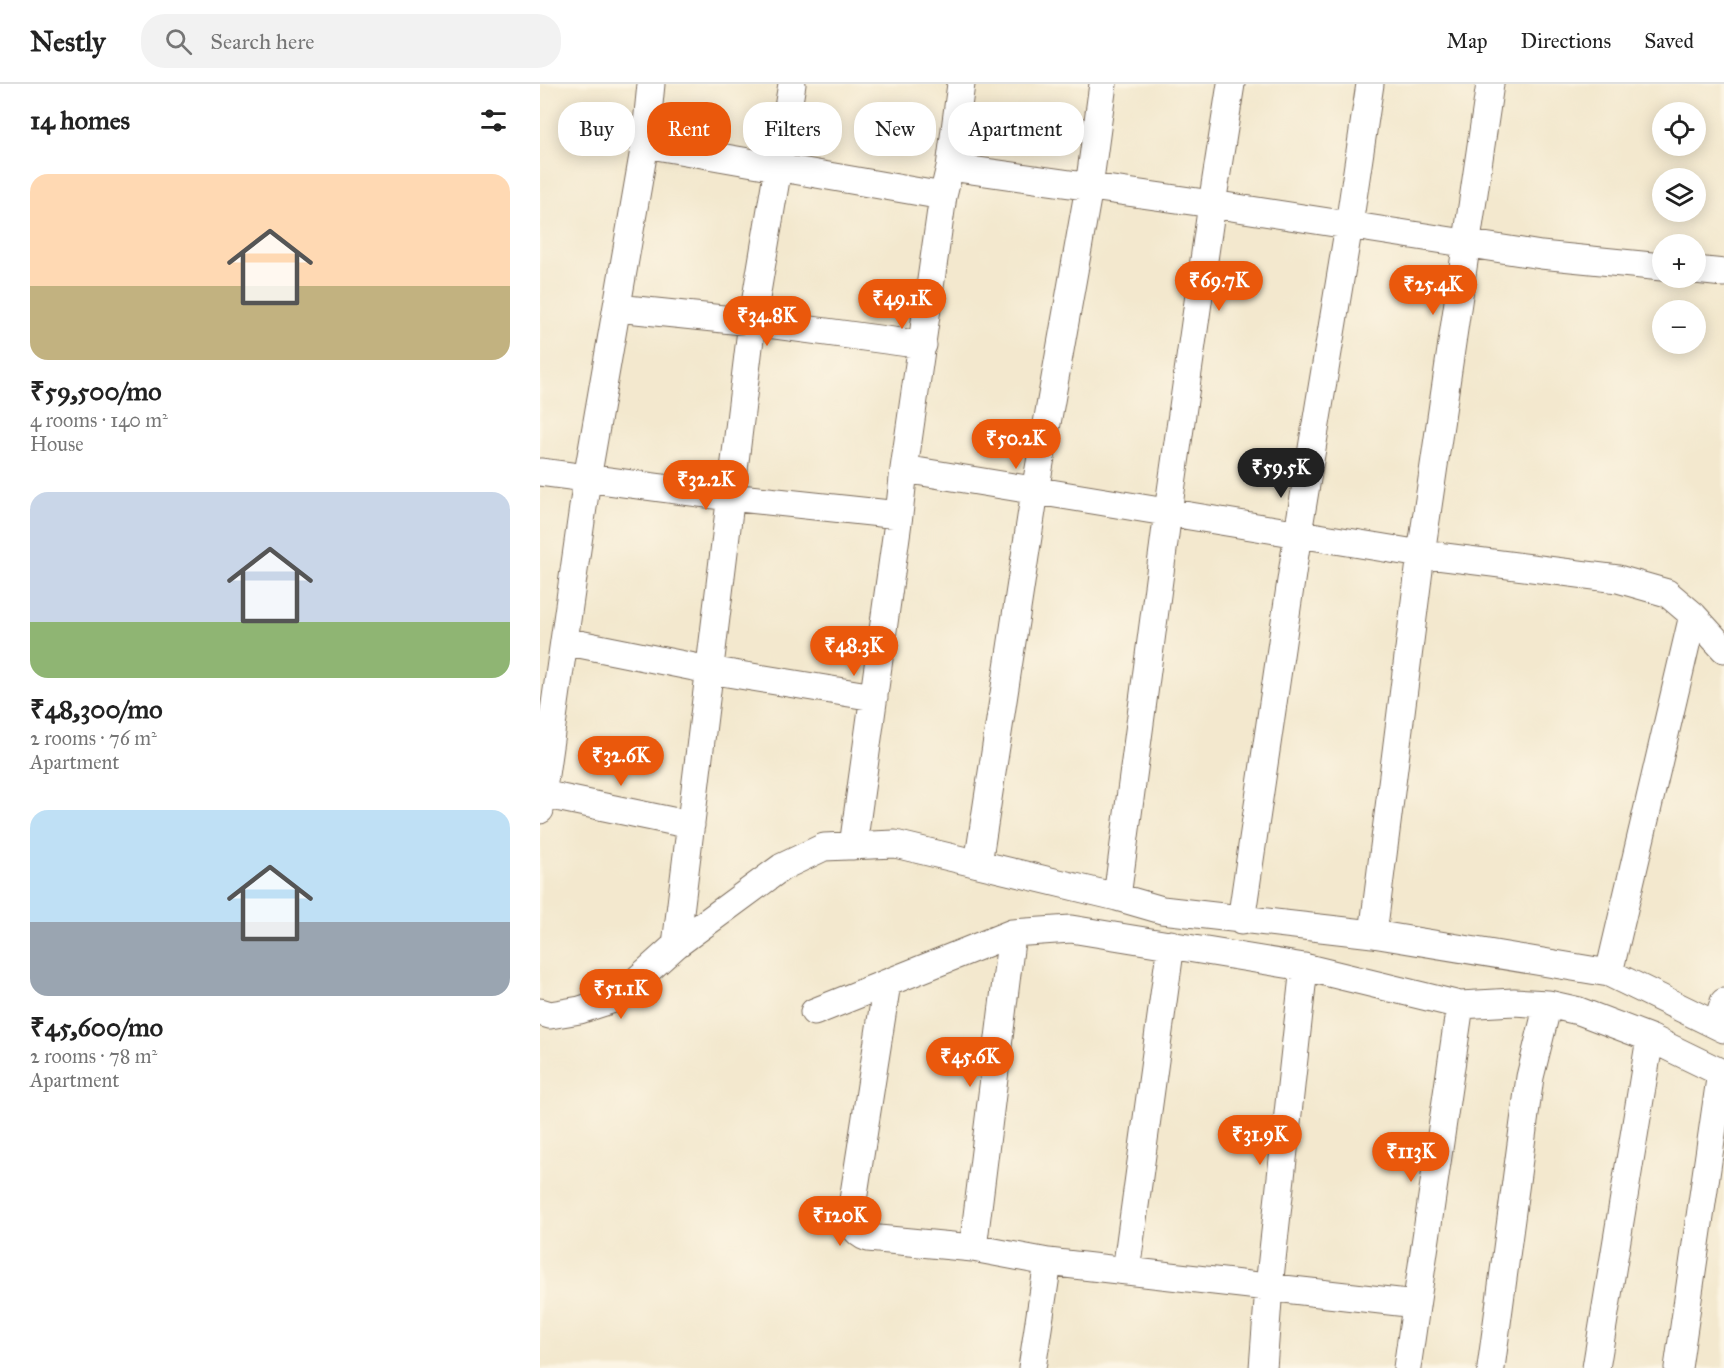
<!DOCTYPE html>
<html lang="en">
<head>
<meta charset="utf-8">
<style>
	body { margin:0; font-family:"IM FELL Great Primer",serif; background:#f2f2f2; color:#222; height:100vh; display:flex; flex-direction:column; font-size:22px; white-space:nowrap }
	* { box-sizing:border-box; margin:0 }
	p { font-size:20px; color:#767676 }
	.icon { flex:none; width:33px; height:33px; fill:none; stroke:currentColor; stroke-width:2; stroke-linecap:round; stroke-linejoin:round }
	.map { position:relative; flex:1; overflow:hidden }
	.details { display:flex; flex-direction:column; background:#fff; width:540px }
	.details>* { flex:none }
	.guide { position:absolute; left:18px; top:18px; width:570px; height:54px; display:flex; gap:12px }
	.tools { position:absolute; left:1112px; top:18px; display:grid; gap:12px }
	.tools a { display:grid; place-items:center; width:54px; height:54px; border-radius:50%; background:#fff; box-shadow:0 3px 15px #0003; font-size:30px }
	.price { position:absolute; translate:-50% -51px; padding:0 14px; border-radius:21px; background:#ea580c; color:#fff; font-size:20px; line-height:39px; filter:drop-shadow(0 2px 3px #0008) }
	.price::after { content:''; position:absolute; left:50%; top:36px; width:18px; height:14px; margin-left:-9px; background:inherit; clip-path:polygon(0 0,100% 0,50% 100%) }
	.price.current { background:#222; color:#fff }
	ul { padding:0; list-style:none }
	li { display:grid; align-content:center; gap:12px; height:318px; padding:0 30px }
	li span { display:grid; place-items:center; height:186px; border-radius:18px; color:#555 }
	li>.icon { margin-inline-start:auto }
	span .icon { width:108px; height:108px; fill:#fffc; stroke-width:1 }
	li b { font-size:26px }
	h2 { display:flex; justify-content:space-between; align-items:center; height:72px; padding:0 30px; font-size:26px }
	.tag { padding:0 21px; border-radius:24px; background:#fff; box-shadow:0 3px 15px #0003; font-size:21px; line-height:54px }
	.tag.current { background:#ea580c; color:#fff }
	header { display:flex; align-items:center; gap:36px; box-sizing:border-box; height:84px; padding:0 30px; background:#fff; border-bottom:2px solid #e0e0e0 }
	header strong { font-size:28px }
	nav { display:flex; gap:33px; margin-inline-start:auto; font-size:21px }
	.search { width:420px; height:54px; background:#f2f2f2; display:flex; align-items:center; gap:15px; box-sizing:border-box; padding:0 21px; border-radius:24px; color:#767676; font-size:22px }
	main { display:flex; flex:1; min-height:0 }
	.map>svg:first-child { display:block }
</style>
</head>
<body>
<header>
<strong>Nestly</strong>
<div class="search"><svg class="icon" aria-label="search" viewBox="0 0 24 24"><circle cx="10" cy="10" r="6"/><path d="M15 15l6 6"/></svg>Search here</div>
<nav><a>Map</a><a>Directions</a><a>Saved</a></nav>
</header>
<main>
<section class="details">
<h2>14 homes<svg class="icon" aria-label="filters" viewBox="0 0 24 24"><path d="M4 7h16M4 17h16"/><circle cx="9" cy="7" r="2"/><circle cx="15" cy="17" r="2"/></svg></h2>
<ul>
<li><span style="background:linear-gradient(#ffd9b3 60%,#c2b280 0)"><svg class="icon" aria-label="home" viewBox="0 0 24 24"><path d="M3 11l9-7 9 7M6 9v11h12V9"/></svg></span><div><b>₹59,500/mo</b><p>4 rooms · 140 m²</p><p>House</p></div></li>
<li><span style="background:linear-gradient(#c9d6e8 70%,#8fb573 0)"><svg class="icon" aria-label="home" viewBox="0 0 24 24"><path d="M3 11l9-7 9 7M6 9v11h12V9"/></svg></span><div><b>₹48,300/mo</b><p>2 rooms · 76 m²</p><p>Apartment</p></div></li>
<li><span style="background:linear-gradient(#bfe0f5 60%,#9aa5b1 0)"><svg class="icon" aria-label="home" viewBox="0 0 24 24"><path d="M3 11l9-7 9 7M6 9v11h12V9"/></svg></span><div><b>₹45,600/mo</b><p>2 rooms · 78 m²</p><p>Apartment</p></div></li>
</ul>
</section>
<div class="map">
<svg width="1184" height="1284" viewBox="0 0 1184 1284">
	<rect width="100%" height="100%" fill="#fcf5e5"/>
	<filter id="ink" filterUnits="userSpaceOnUse"><feTurbulence type="fractalNoise" baseFrequency=".0167" numOctaves="2"/><feDisplacementMap in="SourceGraphic" scale="12" xChannelSelector="R" yChannelSelector="G"/><feConvolveMatrix kernelMatrix="1 2 1 2 8 2 1 2 1" color-interpolation-filters="sRGB"/></filter>
	<filter id="wash" filterUnits="userSpaceOnUse"><feTurbulence type="fractalNoise" baseFrequency=".008" numOctaves="4" result="noise"/><feDisplacementMap in="SourceGraphic" scale="24" xChannelSelector="R" yChannelSelector="G"/><feGaussianBlur stdDeviation="1.35" result="paint"/><feColorMatrix in="noise" values="0 0 0 0 0 0 0 0 0 0 0 0 0 0 0 0 0 1.4 0 .05"/><feComposite in="paint" operator="in"/></filter>
	<g filter="url(#wash)">
		<rect width="100%" height="100%" fill="#f3e8ce"/>
	</g>
	<g filter="url(#ink)">
		<g fill="none" stroke-linecap="round" stroke-linejoin="round">
			<defs>
				<path id="minor" d="M 691,0 L 672,120 L 1001,171 L 1122,183
					M 950,0 L 881,470 L 1078,495 L 1127,509 L 1153,531 L 1184,565
					M 105,60 L 403,112 L 410,83 L 672,120 L 628,428 L 577,813
					M 410,83 L 421,0
					M 1155,186 L 1184,189
					M 77,224 L 212,238 L 383,261
					M 364,385 L 403,112
					M 0,388 L 190,413 L 359,431 L 364,385 L 881,470 L 833,850
					M 24,557 L 169,586 L 334,613
					M 2,710 L 151,741
					M 0,726 L 47,395 L 105,60 L 111,0
					M 313,762 L 359,431
					M 438,780 L 495,407 L 549,103 L 563,0
					M 701,837 L 758,449 L 809,141 L 830,0
					M 136,861 L 212,238 L 252,0
					M 1069,889 L 1153,531
					M 347,899 L 311,1129 C 313,1142 315,1149 328,1154 L 433,1164 L 508,1178 L 492,1284
					M 0,928 L 10,931 L 40,926 L 77,914 L 136,861 L 242,783 L 284,763 L 355,760 L 577,813 L 622,826 L 833,850 L 1069,889 L 1184,945
					M 274,928 L 472,849 L 531,845 L 764,883 L 920,921 L 974,918 L 1008,920 L 1039,927 L 1110,954 L 1184,990
					M 1176,941 L 1184,918
					M 433,1164 L 472,849
					M 508,1178 L 876,1220
					M 586,1187 L 631,860
					M 723,1284 L 729,1203 L 764,883
					M 867,1284 L 920,921
					M 951,1284 L 990,993 L 1008,920
					M 1056,1284 L 1110,954
					M 1138,1284 L 1181,988"/>
			</defs>
			<use href="#minor" stroke="#7b6c5c" stroke-width="29"/>
			<use href="#minor" stroke="#fff" stroke-width="27"/>
		</g>
	</g>
</svg>
<div class="tools">
<a><svg class="icon" aria-label="locate" viewBox="0 0 24 24"><circle cx="12" cy="12" r="6"/><path d="M12 2v4M12 18v4M2 12h4M18 12h4"/></svg></a>
<a><svg class="icon" aria-label="layers" viewBox="0 0 24 24"><path d="M12 4l9 5-9 5-9-5zM3 14l9 5 9-5"/></svg></a>
<a>+</a>
<a>−</a>
</div>
<b class="price" style="left:679px;top:228px">₹69.7K</b>
<b class="price" style="left:893px;top:232px">₹25.4K</b>
<b class="price" style="left:362px;top:246px">₹49.1K</b>
<b class="price" style="left:227px;top:263px">₹34.8K</b>
<b class="price" style="left:476px;top:386px">₹50.2K</b>
<b class="price current" style="left:741px;top:415px">₹59.5K</b>
<b class="price" style="left:166px;top:427px">₹32.2K</b>
<b class="price" style="left:314px;top:593px">₹48.3K</b>
<b class="price" style="left:81px;top:703px">₹32.6K</b>
<b class="price" style="left:81px;top:936px">₹51.1K</b>
<b class="price" style="left:430px;top:1004px">₹45.6K</b>
<b class="price" style="left:720px;top:1082px">₹31.9K</b>
<b class="price" style="left:871px;top:1099px">₹113K</b>
<b class="price" style="left:300px;top:1163px">₹120K</b>
<div class="guide">
<a class="tag">Buy</a>
<a class="tag current">Rent</a>
<a class="tag">Filters</a>
<a class="tag">New</a>
<a class="tag">Apartment</a>
</div>
</div>
</main>
</body>
</html>
